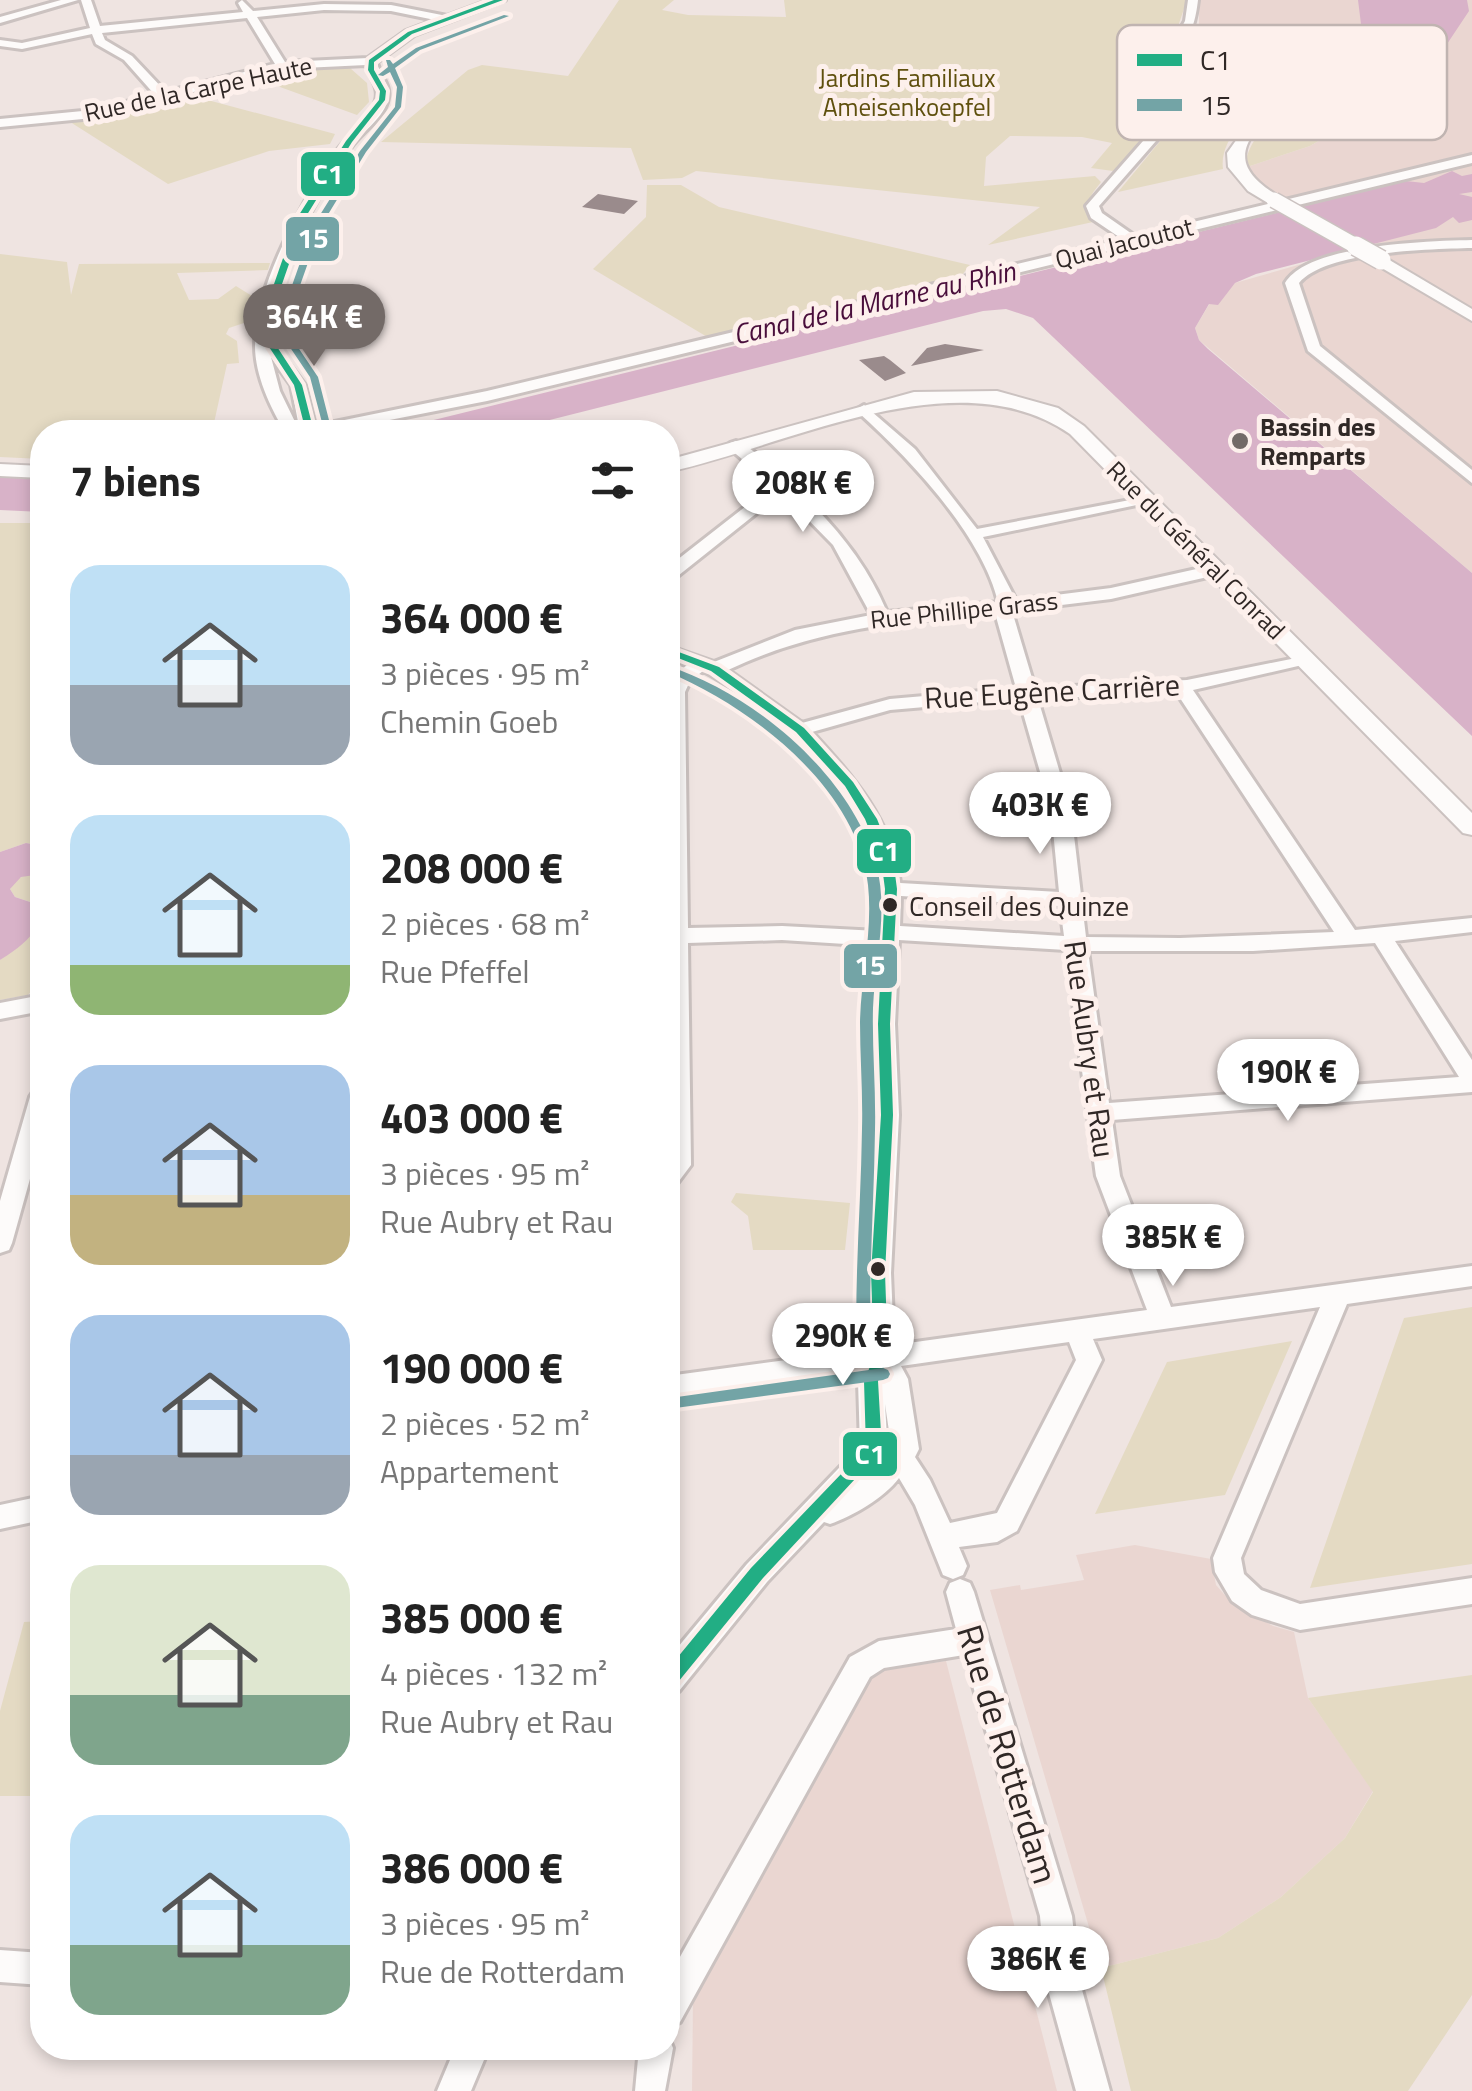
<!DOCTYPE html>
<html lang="fr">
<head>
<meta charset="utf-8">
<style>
	body { margin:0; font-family:"Titillium Web",sans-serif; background:#f2f2f2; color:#222; height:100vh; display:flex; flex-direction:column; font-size:38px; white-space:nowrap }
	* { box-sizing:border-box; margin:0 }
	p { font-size:32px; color:#767676 }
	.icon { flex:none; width:55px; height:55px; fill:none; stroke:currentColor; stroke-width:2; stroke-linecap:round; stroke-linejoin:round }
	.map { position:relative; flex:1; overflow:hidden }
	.details { position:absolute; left:30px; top:420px; width:650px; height:1640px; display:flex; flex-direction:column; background:#fff; border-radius:40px; box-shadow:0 5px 15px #0003 }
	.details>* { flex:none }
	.price { position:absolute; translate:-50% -85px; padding:0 22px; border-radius:35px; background:#fff; color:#222; font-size:32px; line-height:65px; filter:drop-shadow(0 2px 5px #0008) }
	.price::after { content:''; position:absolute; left:50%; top:60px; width:30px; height:22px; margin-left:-15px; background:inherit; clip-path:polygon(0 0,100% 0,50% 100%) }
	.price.active { background:#736a67; color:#fff }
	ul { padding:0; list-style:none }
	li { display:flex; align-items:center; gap:30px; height:250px; padding:0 40px }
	li span { display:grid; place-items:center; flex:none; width:280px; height:200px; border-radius:30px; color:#555 }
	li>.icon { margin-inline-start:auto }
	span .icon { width:120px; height:120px; fill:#fffc; stroke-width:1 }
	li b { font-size:42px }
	h2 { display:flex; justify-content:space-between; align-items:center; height:120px; padding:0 40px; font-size:42px }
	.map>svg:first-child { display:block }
</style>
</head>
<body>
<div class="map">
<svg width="1472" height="2091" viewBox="0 0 1472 2091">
	<rect width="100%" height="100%" fill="#efe4e1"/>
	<path fill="#ead6d1" d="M 1199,0 L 1472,0 L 1472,573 L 1199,340 L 1195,328 L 1210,303 L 1235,283 L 1365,246 L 1264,188 L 1244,168 L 1310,146 L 1350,123 L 1292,111 L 1304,86 L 1294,79 L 1295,57 L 1288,50 L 1251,47 L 1223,39 L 1199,27 Z
		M 1135,1545 L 1211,1559 L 1216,1585 L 1230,1601 L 1273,1626 L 1294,1632 L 1308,1698 L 1373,1791 L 1345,1838 L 1281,1897 L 1218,1938 L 1101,1968 L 990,1590 L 1020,1585 L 1021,1590 L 1084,1580 L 1076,1555 Z
		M 946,1661 L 1057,2091 L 692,2091 L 693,1999 L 869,1679 L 879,1671 Z"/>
	<path fill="#e4dac3" d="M 619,0 L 674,0 L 662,10 L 688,15 L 786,17 L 784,0 L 1187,0 L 1173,41 L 1154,55 L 1167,71 L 1157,88 L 1166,105 C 1160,133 1133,151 1113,171 L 1091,168 L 1112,143 L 1082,137 L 1010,136 L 986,157 L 984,186 L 1095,176 L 1101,182 C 1090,196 1082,206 1093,222 L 988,245 L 1040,207 L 696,171 L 682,178 L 643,180 L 631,148 L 381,142 L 468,70 L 482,65 L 568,76 Z
		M 1265,53 L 1290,60 L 1284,69 L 1304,86 L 1304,96 L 1293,111 L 1351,122 L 1310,146 L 1244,168 C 1251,129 1278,121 1289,90 L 1266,72 L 1261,55 Z
		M 333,66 L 350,68 L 367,83 L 369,102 L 357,115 L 258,79 Z
		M 1197,78 L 1232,79 L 1260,88 L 1261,94 C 1250,117 1219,139 1223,169 L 1118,192 L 1176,122 L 1182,111 L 1178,85 Z
		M 189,95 L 335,134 L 330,144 L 269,151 L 168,184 L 67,120 Z
		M 647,185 L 681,185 L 719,207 L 970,265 L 962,275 L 709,338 L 593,269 L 646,217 Z
		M 0,254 L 67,262 L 71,295 L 79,264 L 270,263 L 268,270 L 177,273 L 189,300 L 218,299 L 236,286 L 252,296 L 250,321 L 229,328 L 226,334 L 237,341 L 239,363 L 227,364 L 212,432 L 42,432 L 42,459 L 0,457 Z
		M 0,523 L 42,523 L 42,846 L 26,843 L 0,852 Z
		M 28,874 L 42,874 L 42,979 L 28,995 L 0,1000 L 0,960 L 38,927 L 39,905 L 15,897 L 10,889 L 15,880 Z
		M 736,1193 L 850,1203 L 845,1250 L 753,1250 L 748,1216 L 731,1202 Z
		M 1472,1307 L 1472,1564 L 1310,1588 L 1404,1318 Z
		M 1292,1341 L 1225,1495 L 1095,1514 L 1167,1362 Z
		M 42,1621 L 42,1796 L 0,1796 L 0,1711 L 24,1622 Z
		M 1472,1675 L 1472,1995 L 1408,2091 L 1131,2091 L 1101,1968 L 1218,1938 L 1281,1897 L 1345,1838 L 1373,1792 L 1308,1698 Z"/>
	<path fill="#d8b2c8" d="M 1358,0 L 1467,0 L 1469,11 L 1431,68 L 1366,64 Z
		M 1452,171 L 1462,176 L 1472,174 L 1472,192 L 1459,194 L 1472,197 L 1472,220 L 1459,223 L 1453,217 L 1436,228 L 1256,274 L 1235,283 L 1218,305 L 1209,304 L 1195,328 L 1199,340 L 1208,349 L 1472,573 L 1472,736 L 1033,318 L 1006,309 L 983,311 L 502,432 L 385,432 L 1406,181 L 1424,183 Z
		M 0,477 L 42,479 L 42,512 L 0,510 Z
		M 26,843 L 42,846 L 42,874 L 21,877 L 10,889 L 15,897 L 39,905 C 44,931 21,947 0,960 L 0,852 Z"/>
	<path fill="#9a8b8c" d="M 598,194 L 638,201 L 624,214 L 582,207 Z
		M 945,344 L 984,350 L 911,366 L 927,348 Z
		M 884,356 L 890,360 L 906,373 L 885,381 L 859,360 Z"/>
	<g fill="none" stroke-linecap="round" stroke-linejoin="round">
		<defs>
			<path id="minor" d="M 61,0 L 78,0 L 0,23 L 0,17 Z
				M 81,0 L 91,0 L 100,26 L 243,12 L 238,3 L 242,0 L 253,11 L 324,4 L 391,5 L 447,16 L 490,0 L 505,0 L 414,35 L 377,62 C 379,75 391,85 388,98 C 385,118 362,131 351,147 C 314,199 274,273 270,338 L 305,385 L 315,426 L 487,391 L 1122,239 L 1091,218 L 1086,206 L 1165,116 L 1168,102 L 1160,83 L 1173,65 L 1179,68 L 1172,83 L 1180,102 L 1177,117 L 1099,206 L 1102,213 L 1135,236 L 1472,155 L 1472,163 L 487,401 L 328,432 L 285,432 C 270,407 255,375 255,346 C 255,286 301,204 334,155 C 345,137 370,120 376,100 C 380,87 369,77 366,65 L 282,69 L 93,118 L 0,127 L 0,119 L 93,110 L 155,95 L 124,60 L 96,44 L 92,34 L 22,49 L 0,46 L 0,40 L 22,43 L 90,28 ZM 324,10 L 391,11 L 435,20 L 406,31 L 368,58 L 285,62 L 257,17 ZM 247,18 L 275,64 L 166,92 L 132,56 L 105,40 L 102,33 ZM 271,357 L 291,385 L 300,432 L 280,391 Z
				M 1188,0 L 1198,0 C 1196,17 1192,38 1178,48 L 1172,45 L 1185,21 Z
				M 1272,45 L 1295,55 L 1295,68 L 1308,74 L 1308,78 L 1285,72 L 1282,55 L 1237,49 Z
				M 1472,240 L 1472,248 C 1432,249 1325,251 1299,283 L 1320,346 L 1472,470 L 1472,483 L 1308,351 L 1285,283 C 1308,244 1430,241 1472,240 Z
				M 864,405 L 915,449 L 977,529 L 1151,496 L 1151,502 L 983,537 L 1016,600 L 1111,588 L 1219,564 L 1228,569 L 1225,573 L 1111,599 L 1012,611 L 1035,688 L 1187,680 L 1311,655 L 1311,663 L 1193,690 L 1355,930 L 1472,918 L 1472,932 L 1395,941 L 1472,1060 L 1472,1092 L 1112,1120 L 1120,1176 L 1171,1307 L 1472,1266 L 1472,1286 L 1347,1304 L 1241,1558 L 1244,1574 L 1261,1590 L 1300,1604 L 1472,1578 L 1472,1604 L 1300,1630 L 1252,1615 L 1232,1601 L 1215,1572 L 1213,1558 L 1320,1307 L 1093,1339 L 1102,1360 L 1017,1531 L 997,1542 L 959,1547 L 967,1566 L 963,1575 L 953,1579 L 943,1575 L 915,1505 L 899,1478 C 884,1498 853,1516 830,1524 L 824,1522 L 767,1582 L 679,1691 L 668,1695 L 668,1659 L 747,1564 L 860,1446 L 858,1381 L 862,1371 L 668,1398 L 668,1376 L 868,1349 C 865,1270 873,1194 875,1116 C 877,1059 874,1003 877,946 L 782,940 L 688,943 L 691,1165 L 676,1185 L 668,1187 L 668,690 L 676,674 L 687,665 L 668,657 L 668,646 L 714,662 L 795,630 L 871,615 L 833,545 L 782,493 L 674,579 L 668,580 L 668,567 L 773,485 L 730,449 L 730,443 L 736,441 C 750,446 762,459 773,469 C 822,510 862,553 887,612 L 998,602 C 982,535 909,458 859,413 L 856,410 ZM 995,613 L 1016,688 L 890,699 L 802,723 L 728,670 C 814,629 901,621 995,613 ZM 703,671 C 721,679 738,694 754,706 C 834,764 889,827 878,931 L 782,926 L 688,928 L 685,692 L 690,681 ZM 1176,692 L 1334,932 L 1180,938 L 1086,937 L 1071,810 L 1038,699 ZM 1019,699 L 1051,810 L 1059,892 L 900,883 C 892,820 853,777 812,732 L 890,710 ZM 901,896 L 1060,906 L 1064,936 L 900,926 ZM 899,940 L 1066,950 L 1096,1176 L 1147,1310 L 894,1345 L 891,1273 L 899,1115 L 895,1024 ZM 1375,943 L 1459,1077 L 1109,1103 L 1088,951 L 1253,951 ZM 1069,1342 L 1076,1360 L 997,1513 L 950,1523 L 930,1480 L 915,1457 L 919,1449 L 908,1379 L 901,1366 ZM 885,1404 L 890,1438 L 887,1438 Z
				M 42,995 L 42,1011 L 0,1019 L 0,1003 Z
				M 42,1088 L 42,1136 L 12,1243 L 9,1250 L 0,1253 L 0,1201 L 30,1097 L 34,1091 Z
				M 42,1496 L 42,1520 L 0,1529 L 0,1505 Z
				M 960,1579 L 970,1583 L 974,1592 L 1072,1916 L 1079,1979 L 1110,2091 L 1076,2091 L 1045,1979 L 1040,1916 L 964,1655 L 884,1668 L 870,1677 L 680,2022 L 668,2027 L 668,1978 L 850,1657 L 879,1641 L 956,1629 L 946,1592 L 950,1583 Z
				M 0,1950 L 42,1953 L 42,1985 L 0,1982 Z
				M 668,2036 L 673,2048 L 665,2091 L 635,2091 L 639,2048 L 668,2048 Z
				M 455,2048 L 489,2048 L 471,2091 L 437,2091 Z"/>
			<path id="major" d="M 1203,38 L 1245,45 L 1262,55 L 1263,65 L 1287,89 C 1255,135 1215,158 1280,197 L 1280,203 L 1268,203 L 1248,191 L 1228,167 L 1227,153 L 1272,90 L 1255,72 C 1223,86 1181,85 1155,59 L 1159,48 ZM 1203,46 L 1236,51 L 1250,60 L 1249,64 C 1224,78 1192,75 1169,58 L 1181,49 Z
				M 1381,255 L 1472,309 L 1472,321 L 1375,264 L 1373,260 Z
				M 997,391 L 1058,408 L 1084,426 L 1472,813 L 1472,835 L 1463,833 L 1070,434 C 958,356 788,446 668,472 L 668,460 L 914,392 Z
				M 309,426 L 317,428 L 319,432 L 300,432 Z
				M 0,464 L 42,466 L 42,478 L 0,476 Z"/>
		</defs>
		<use href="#minor" stroke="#cbc2c0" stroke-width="6"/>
		<use href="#major" stroke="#cbc2c0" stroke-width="4"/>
		<use href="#minor" fill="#fdfbfa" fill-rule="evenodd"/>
		<use href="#major" fill="#fdfbfa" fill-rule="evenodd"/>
		<defs>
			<path id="major-bridge-far1" d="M 1274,200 L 1361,249"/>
			<path id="major-bridge" d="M 1356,246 L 1381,260"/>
		</defs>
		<use href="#major-bridge-far1" stroke="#cbc2c0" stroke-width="18" stroke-linecap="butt"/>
		<use href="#major-bridge" stroke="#cbc2c0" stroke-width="22" stroke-linecap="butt"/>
		<use href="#major-bridge-far1" stroke="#fdfbfa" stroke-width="15"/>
		<use href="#major-bridge" stroke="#fdfbfa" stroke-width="19"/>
		<defs>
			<path id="bus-1" d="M 494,0 L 503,0 L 412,34 L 374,62 L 374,70 L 386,91 L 385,100 L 352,142 L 305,218 L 266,330 L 302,385 L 314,432 L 306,432 L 294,385 L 258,330 L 297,218 L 346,141 L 379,100 L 380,91 L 368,70 L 369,60 L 408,32 Z
				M 668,648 L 719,667 L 804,728 L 853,782 L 877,819 L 893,859 L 897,889 L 890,1024 L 893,1115 L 885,1273 L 888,1357 L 878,1381 L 882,1450 L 763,1578 L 674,1687 L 668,1689 L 668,1669 L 751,1568 L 866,1448 L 864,1381 L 874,1357 L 871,1273 L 881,1115 L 878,1024 L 885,889 L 881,859 L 865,819 L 845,786 L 796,732 L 711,671 L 668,654 Z"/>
			<path id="bus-2" d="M 504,15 L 509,16 L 420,50 L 395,68 L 403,87 L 401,107 L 366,152 L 321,226 L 285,328 L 318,377 L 331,428 L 324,430 L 310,377 L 277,328 L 313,226 L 360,151 L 395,107 L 397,87 L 390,72 L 383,76 L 378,75 L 388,67 L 386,60 L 390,60 L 393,64 L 416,48 Z
				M 668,666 C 754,694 850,774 876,864 C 889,910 875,961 873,1008 C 872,1049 876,1089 875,1130 C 874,1206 868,1282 871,1358 L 869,1362 L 864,1364 L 859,1362 L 857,1358 C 854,1281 861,1206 862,1129 C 863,1093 860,1058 860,1022 C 861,977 873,931 868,885 C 858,788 751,707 668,672 Z
				M 883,1368 L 888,1370 L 890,1374 L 888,1378 L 883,1380 L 668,1409 L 668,1399 L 670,1398 Z"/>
		</defs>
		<use href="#bus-1" stroke="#fdf0ec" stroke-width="8"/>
		<use href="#bus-2" stroke="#fdf0ec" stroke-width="8"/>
		<use href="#bus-1" fill="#22ae84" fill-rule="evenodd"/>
		<use href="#bus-2" fill="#73a4a6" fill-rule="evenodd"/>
	</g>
	<circle fill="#736a67" stroke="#fdf0ec" stroke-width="4" cx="1240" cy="441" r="10"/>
	<g fill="#302826" stroke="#fdf0ec" stroke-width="4">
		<circle cx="890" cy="905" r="9"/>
		<circle cx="878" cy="1269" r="9"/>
	</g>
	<g text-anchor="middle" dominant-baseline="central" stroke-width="10" stroke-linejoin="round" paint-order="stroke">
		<g font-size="25" fill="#5f500e" stroke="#fdf0ec">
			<text x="907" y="78">Jardins Familiaux<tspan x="907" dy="29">Ameisenkoepfel</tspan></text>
		</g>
		<g font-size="25" fill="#302826" stroke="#fdf0ec">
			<text transform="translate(198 89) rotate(-12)">Rue de la Carpe Haute</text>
			<text transform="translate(1124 243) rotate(-14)">Quai Jacoutot</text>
			<text transform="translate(1196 550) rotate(45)">Rue du Général Conrad</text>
			<text transform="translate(964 610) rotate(-6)">Rue Phillipe Grass</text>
		</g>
		<g font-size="25" font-weight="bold" fill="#302826" stroke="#fdf0ec" text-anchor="start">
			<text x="1260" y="427">Bassin des<tspan x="1260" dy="29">Remparts</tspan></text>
		</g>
		<g font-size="28" font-style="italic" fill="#490e3b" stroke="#fdf0ec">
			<text transform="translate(874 302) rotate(-13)">Canal de la Marne au Rhin</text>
		</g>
		<g font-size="28" fill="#302826" stroke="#fdf0ec" text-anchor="start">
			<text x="909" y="905">Conseil des Quinze</text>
		</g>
		<g font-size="30" fill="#302826" stroke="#fdf0ec">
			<text transform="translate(1052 691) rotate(-3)">Rue Eugène Carrière</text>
			<text transform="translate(1090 1049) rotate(82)">Rue Aubry et Rau</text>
		</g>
		<g font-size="35" fill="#302826" stroke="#fdf0ec">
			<text transform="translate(1008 1754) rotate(73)">Rue de Rotterdam</text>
		</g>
	</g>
	<rect x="1117" y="25" width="330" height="115" rx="15" fill="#fdf0ec" stroke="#c0b4b1" stroke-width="2.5"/>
	<rect x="1137" y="54" width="45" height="12" fill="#22ae84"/>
	<rect x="1137" y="99" width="45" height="12" fill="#73a4a6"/>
	<g font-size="28" fill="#302826">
		<text x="1200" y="70">C1</text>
		<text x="1200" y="115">15</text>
	</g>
	<g stroke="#fdf0ec" stroke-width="4">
		<rect x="299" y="150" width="58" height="48" rx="10" fill="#22ae84"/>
		<rect x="284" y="215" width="57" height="48" rx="10" fill="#73a4a6"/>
		<rect x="855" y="827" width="58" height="48" rx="10" fill="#22ae84"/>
		<rect x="842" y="942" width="57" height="48" rx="10" fill="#73a4a6"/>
		<rect x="841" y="1430" width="58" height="48" rx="10" fill="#22ae84"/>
	</g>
	<g font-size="28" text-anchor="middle" font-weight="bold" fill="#fff">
		<text x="328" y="184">C1</text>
		<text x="313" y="248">15</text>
		<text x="884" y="861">C1</text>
		<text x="870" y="975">15</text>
		<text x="870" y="1464">C1</text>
	</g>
</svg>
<b class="price active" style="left:314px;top:369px">364K €</b>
<b class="price" style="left:803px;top:535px">208K €</b>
<b class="price" style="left:1040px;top:857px">403K €</b>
<b class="price" style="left:1288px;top:1124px">190K €</b>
<b class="price" style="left:1173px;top:1289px">385K €</b>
<b class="price" style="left:843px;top:1388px">290K €</b>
<b class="price" style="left:1038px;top:2011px">386K €</b>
<section class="details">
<h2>7 biens<svg class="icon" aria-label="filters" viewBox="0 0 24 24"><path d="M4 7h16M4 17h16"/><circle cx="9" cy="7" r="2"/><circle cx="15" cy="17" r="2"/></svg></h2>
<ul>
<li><span style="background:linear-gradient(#bfe0f5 60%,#9aa5b1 0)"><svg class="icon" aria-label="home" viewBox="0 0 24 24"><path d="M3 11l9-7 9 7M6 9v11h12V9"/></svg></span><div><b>364 000 €</b><p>3 pièces · 95 m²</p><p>Chemin Goeb</p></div></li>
<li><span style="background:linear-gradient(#bfe0f5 75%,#8fb573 0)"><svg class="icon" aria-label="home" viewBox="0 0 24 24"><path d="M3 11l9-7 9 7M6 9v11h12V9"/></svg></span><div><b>208 000 €</b><p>2 pièces · 68 m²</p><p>Rue Pfeffel</p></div></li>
<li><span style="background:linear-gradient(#a9c7e8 65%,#c2b280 0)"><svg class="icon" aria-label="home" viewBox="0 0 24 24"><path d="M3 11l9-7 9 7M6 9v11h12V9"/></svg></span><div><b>403 000 €</b><p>3 pièces · 95 m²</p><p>Rue Aubry et Rau</p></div></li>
<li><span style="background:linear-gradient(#a9c7e8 70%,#9aa5b1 0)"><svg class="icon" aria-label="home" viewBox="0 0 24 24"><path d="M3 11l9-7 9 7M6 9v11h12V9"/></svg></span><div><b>190 000 €</b><p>2 pièces · 52 m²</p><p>Appartement</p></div></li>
<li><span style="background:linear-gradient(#dfe7d0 65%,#7fa58c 0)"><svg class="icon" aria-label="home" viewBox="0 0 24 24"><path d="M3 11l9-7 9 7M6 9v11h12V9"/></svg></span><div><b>385 000 €</b><p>4 pièces · 132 m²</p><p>Rue Aubry et Rau</p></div></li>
<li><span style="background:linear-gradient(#bfe0f5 65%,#7fa58c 0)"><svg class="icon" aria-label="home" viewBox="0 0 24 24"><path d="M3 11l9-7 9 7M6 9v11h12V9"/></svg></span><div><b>386 000 €</b><p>3 pièces · 95 m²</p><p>Rue de Rotterdam</p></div></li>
</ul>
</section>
</div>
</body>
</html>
